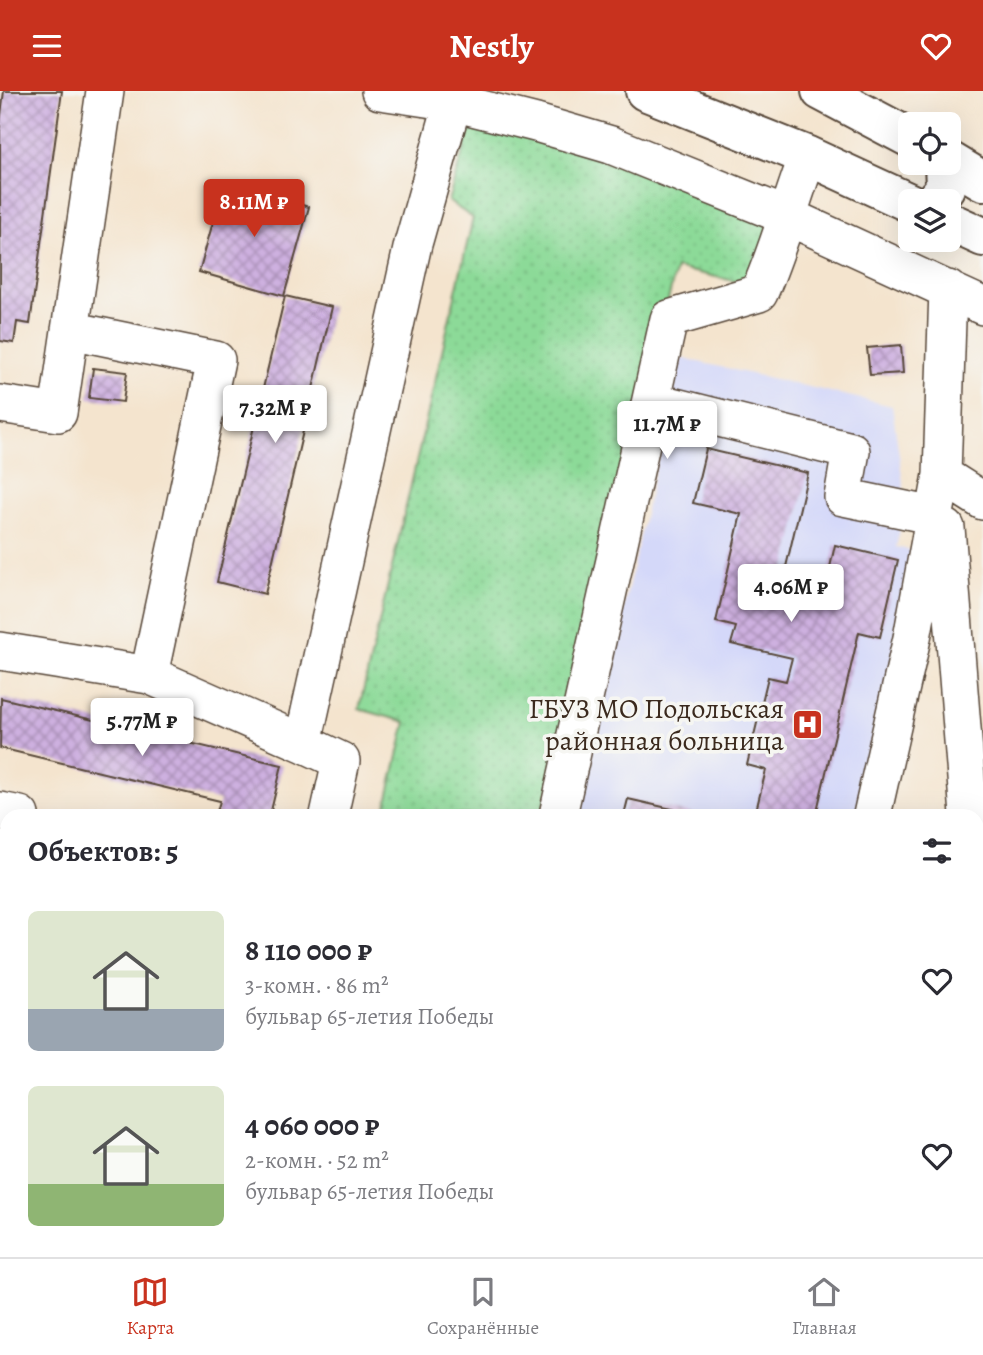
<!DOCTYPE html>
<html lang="ru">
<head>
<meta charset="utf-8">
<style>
	body { margin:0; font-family:Alegreya,serif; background:#f7f7f7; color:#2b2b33; height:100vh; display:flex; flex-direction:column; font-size:26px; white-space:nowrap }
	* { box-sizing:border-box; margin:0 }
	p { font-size:23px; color:#7c7c81 }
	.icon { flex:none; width:38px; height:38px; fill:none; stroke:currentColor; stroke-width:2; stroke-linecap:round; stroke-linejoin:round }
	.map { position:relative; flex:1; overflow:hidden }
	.details { position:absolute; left:0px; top:718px; width:984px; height:450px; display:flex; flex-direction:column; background:#fff; border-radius:21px 21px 0 0; box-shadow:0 7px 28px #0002 }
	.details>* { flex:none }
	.buttons { position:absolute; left:898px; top:21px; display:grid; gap:14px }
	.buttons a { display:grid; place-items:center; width:63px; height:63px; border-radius:10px; background:#fff; box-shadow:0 7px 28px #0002; font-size:35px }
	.price { position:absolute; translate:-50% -60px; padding:0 16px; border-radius:7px; background:#fff; color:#222; font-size:23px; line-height:46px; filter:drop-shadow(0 2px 4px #0008) }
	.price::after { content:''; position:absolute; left:50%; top:42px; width:21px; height:16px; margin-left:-10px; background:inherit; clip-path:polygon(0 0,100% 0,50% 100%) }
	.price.on { background:#c8321e; color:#fff }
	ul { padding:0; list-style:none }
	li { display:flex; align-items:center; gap:21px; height:175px; padding:0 28px }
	li span { display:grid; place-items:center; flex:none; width:196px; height:140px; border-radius:10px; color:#555 }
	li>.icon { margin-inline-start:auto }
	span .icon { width:84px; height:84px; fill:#fffc; stroke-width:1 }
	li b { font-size:30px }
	h2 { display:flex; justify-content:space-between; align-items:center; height:84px; padding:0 28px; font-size:30px }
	header { display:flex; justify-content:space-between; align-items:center; height:91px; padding:0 28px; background:#c8321e; color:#fff; font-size:32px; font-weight:700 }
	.tab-bar { display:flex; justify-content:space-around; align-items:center; height:98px; border-top:2px solid #e1e1e2; background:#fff; font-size:19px; color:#7c7c81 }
	.tab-bar a { display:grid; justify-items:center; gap:4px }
	.tab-bar .on { color:#c8321e }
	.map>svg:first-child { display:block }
</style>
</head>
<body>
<header><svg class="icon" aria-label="menu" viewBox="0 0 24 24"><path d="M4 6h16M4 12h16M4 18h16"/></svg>Nestly<svg class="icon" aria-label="heart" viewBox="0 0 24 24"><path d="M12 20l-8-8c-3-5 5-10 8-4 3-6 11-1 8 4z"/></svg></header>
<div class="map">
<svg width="983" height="1166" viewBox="0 0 983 1166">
	<defs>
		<pattern id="grass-dots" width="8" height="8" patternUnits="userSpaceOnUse" patternTransform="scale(1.75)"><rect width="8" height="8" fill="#8cda98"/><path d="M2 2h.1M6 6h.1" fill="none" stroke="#7abb83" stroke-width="1.8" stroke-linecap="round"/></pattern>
		<pattern id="building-cross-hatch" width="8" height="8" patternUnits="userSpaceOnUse" patternTransform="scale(1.75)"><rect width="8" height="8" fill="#ceb0e0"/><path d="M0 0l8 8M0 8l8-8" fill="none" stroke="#a88fb5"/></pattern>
	</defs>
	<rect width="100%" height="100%" fill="#f6f6f2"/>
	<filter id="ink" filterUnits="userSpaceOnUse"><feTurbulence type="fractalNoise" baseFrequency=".0143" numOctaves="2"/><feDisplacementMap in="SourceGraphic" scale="14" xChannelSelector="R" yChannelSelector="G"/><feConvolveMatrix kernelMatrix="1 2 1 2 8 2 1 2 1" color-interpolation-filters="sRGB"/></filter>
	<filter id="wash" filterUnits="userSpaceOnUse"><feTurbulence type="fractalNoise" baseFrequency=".00686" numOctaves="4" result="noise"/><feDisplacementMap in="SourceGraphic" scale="28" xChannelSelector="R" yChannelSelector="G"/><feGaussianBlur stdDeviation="1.57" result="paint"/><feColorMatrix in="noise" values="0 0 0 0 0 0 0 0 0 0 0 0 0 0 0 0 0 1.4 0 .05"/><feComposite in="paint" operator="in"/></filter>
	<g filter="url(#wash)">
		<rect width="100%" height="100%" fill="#f4e4ce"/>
		<path fill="#d4d8f9" d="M 681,267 L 892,315 L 906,413 L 896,456 L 917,461 L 881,724 L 576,724 Z
			M 668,1160 L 776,1160 L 805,1166 L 667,1166 Z"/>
		<path fill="url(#grass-dots)" stroke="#64825b" stroke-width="2" d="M 474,25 L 778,128 L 761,196 L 676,177 L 542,724 L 384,724 L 406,631 L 359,618 L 473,127 L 448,110 Z"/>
		<g id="blocks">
			<path fill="url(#building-cross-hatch)" d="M 4,0 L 62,0 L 30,233 L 17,231 L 14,252 L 0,250 L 0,32 Z
				M 224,92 L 309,116 L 284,205 L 199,181 Z
				M 285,205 L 332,216 L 265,503 L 217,491 Z
				M 901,254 L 903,282 L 870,284 L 867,257 Z
				M 93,277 L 127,281 L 123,311 L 89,307 Z
				M 706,358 L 808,382 L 782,493 L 824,503 L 835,454 L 898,469 L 880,546 L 859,541 L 816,724 L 755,724 L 766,679 L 747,674 L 768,586 L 786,590 L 792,567 L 731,553 L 736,536 L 716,531 L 741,423 L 693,412 Z
				M 1,607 L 282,674 L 270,724 L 216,724 L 220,710 L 0,657 Z
				M 628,708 L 694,723 L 694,724 L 624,724 Z
				M 0,772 L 7,774 L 7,809 L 0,807 Z
				M 0,1037 L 7,1039 L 7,1094 L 0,1093 Z
				M 148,1160 L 195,1160 L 194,1166 L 147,1166 Z"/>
		</g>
	</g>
	<g filter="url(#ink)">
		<use href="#blocks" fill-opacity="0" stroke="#574638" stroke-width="2"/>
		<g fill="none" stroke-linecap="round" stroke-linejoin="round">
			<defs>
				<path id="minor" d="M 380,0 L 453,11 L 536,32 L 611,54 L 789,126 L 983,215
					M 948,198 L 942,384 L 983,410
					M 70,239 L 216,269 L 149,584 L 303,652
					M 651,310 L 851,360 L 843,406 L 935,425
					M 0,313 L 58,322 L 105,0
					M 946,437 L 969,724
					M 0,560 L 149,584
					M 0,720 L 20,724
					M 329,724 L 341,670 L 303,652 L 413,153 L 453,11
					M 558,724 L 669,228 L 759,202 C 779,157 791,110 808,65
					M 872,724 L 912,547 L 942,384
					M 976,822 L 983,903
					M 0,1008 L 7,1009
					M 976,1112 L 983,1109
					M 0,1146 L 7,1148
					M 59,1160 L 83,1166
					M 255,1166 L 256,1160
					M 406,1166 L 408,1160
					M 551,1166 L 552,1160
					M 967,1166 L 968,1160"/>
				<path id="major" d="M 645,0 L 808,65 L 910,112
					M 821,0 L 910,47
					M 948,69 L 983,90
					M 934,110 L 945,97 L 944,72
					M 948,130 L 983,146"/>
			</defs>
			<use href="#minor" stroke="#574638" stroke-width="40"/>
			<use href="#major" stroke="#574638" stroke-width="42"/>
			<use href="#minor" stroke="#fff" stroke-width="37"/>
			<use href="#major" stroke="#fff" stroke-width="38"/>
		</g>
	</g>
	<defs>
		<symbol id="hospital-square" viewBox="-11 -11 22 22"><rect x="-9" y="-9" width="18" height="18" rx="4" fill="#c8321e" stroke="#f6f6f2"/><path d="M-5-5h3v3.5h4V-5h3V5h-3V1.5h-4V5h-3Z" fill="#fff"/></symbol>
	</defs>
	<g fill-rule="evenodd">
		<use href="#hospital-square" x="790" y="616" width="35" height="35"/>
	</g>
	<g text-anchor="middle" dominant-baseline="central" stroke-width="7" stroke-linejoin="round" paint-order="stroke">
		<g font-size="28" fill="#3b2a1e" stroke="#f6f6f2" text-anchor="end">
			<text x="784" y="618">ГБУЗ МО Подольская<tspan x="784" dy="32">районная больница</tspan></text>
		</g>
	</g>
</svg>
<div class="buttons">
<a><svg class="icon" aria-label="locate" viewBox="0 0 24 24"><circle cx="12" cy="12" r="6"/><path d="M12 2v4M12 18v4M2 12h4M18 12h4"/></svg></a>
<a><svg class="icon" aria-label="layers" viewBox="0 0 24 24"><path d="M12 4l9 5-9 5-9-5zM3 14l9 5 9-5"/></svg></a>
</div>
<b class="price on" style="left:254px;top:148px">8.11M ₽</b>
<b class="price" style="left:275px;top:354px">7.32M ₽</b>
<b class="price" style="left:667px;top:370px">11.7M ₽</b>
<b class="price" style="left:791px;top:533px">4.06M ₽</b>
<b class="price" style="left:142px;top:667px">5.77M ₽</b>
<section class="details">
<h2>Объектов: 5<svg class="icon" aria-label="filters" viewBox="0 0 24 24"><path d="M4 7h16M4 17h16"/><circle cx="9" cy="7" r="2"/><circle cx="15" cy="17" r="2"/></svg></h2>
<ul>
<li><span style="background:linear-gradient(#dfe7d0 70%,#9aa5b1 0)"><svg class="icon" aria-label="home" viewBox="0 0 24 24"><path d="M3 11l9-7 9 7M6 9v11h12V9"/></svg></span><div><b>8 110 000 ₽</b><p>3-комн. · 86 m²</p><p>бульвар 65-летия Победы</p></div><svg class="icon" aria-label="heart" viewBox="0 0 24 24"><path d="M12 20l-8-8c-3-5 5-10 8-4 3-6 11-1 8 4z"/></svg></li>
<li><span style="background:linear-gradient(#dfe7d0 70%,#8fb573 0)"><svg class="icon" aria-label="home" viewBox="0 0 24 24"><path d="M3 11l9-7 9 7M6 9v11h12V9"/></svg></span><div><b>4 060 000 ₽</b><p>2-комн. · 52 m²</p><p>бульвар 65-летия Победы</p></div><svg class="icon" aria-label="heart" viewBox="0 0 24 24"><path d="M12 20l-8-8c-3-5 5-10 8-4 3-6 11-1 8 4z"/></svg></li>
</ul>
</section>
</div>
<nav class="tab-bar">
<a class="on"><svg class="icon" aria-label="map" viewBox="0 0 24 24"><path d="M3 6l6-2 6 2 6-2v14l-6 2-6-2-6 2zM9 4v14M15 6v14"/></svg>Карта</a>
<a><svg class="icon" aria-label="saved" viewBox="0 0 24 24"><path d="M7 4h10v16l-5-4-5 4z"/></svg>Сохранённые</a>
<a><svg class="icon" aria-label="home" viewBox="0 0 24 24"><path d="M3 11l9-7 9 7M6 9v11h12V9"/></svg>Главная</a>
</nav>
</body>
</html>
